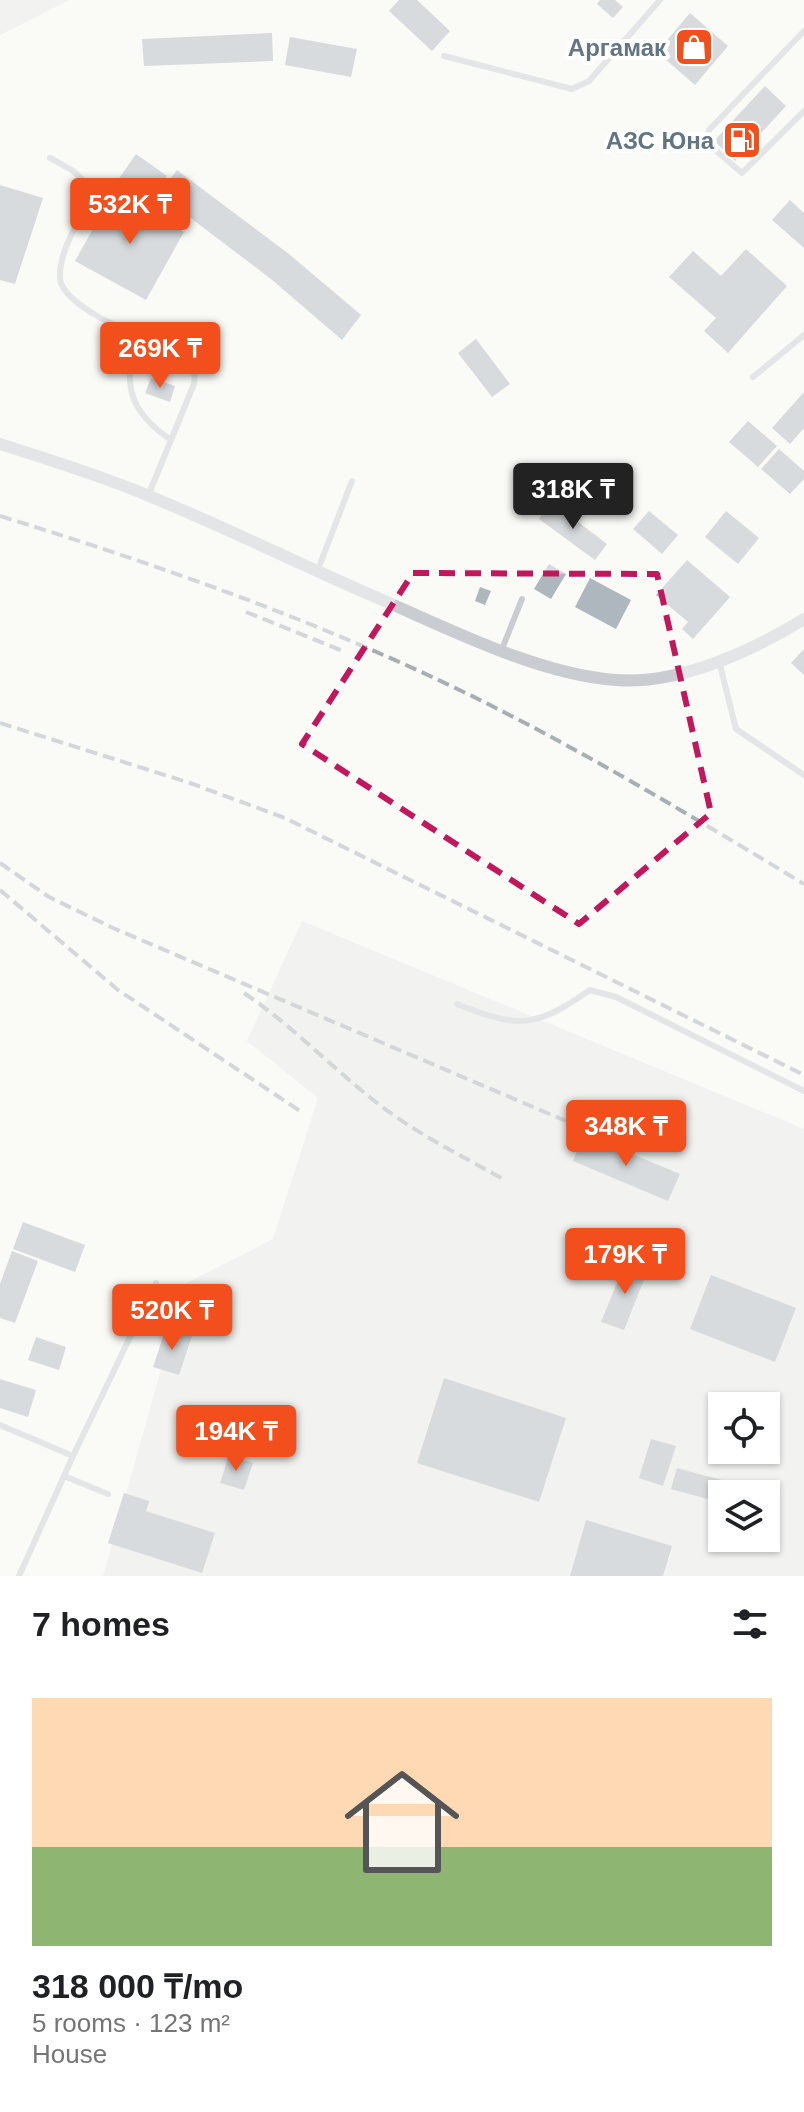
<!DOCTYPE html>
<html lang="en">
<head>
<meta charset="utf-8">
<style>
	body { margin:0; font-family:Helvetica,sans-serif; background:#f6f6f6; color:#202124; height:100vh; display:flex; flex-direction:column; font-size:30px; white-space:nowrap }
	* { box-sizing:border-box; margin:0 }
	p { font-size:26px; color:#757577 }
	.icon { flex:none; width:44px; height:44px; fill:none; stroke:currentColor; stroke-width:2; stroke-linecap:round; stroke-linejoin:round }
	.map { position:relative; height:1576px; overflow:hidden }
	.details { display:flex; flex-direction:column; background:#fff; flex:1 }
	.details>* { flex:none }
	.controls { position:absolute; left:708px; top:1392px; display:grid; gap:16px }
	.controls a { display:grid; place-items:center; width:72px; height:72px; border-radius:0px; background:#fff; box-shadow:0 2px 6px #0004; font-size:40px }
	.price { position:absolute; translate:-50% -68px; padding:0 18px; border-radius:8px; background:#f34f1d; color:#fff; font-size:26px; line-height:52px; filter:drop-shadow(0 2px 4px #0008) }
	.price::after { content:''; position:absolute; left:50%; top:48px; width:24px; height:18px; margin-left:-12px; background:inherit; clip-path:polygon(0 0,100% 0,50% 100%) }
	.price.on { background:#222; color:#fff }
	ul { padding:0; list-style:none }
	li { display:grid; align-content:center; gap:16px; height:424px; padding:0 32px }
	li span { display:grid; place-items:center; height:248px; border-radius:0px; color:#555 }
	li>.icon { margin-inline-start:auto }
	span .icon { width:144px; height:144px; fill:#fffc; stroke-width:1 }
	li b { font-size:34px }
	h2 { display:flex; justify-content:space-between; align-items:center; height:96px; padding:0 32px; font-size:34px }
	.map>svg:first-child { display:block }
</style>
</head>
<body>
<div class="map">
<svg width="804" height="1576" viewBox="0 0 804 1576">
	<rect width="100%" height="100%" fill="#fafaf7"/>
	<path fill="#e8e9e8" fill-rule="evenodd" d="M 0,0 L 69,0 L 0,35 Z
		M 302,921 L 804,1129 L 804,1576 L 103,1576 L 185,1284 L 273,1239 L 318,1098 L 247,1041 ZM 722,1406 L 766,1406 L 766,1450 L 722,1450 ZM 722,1494 L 766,1494 L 766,1538 L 722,1538 Z"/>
	<path fill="#adb7bd" d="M 399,0 L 417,0 L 450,31 L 432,51 L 389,11 Z
		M 600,0 L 615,0 L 623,7 L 613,18 L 597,4 Z
		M 690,13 L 728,46 L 695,85 L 657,52 Z
		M 272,33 L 273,61 L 144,66 L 142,39 Z
		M 290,37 L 357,49 L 351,77 L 285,65 Z
		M 765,86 L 786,106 L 735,161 L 714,141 Z
		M 136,154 L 167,176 L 144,208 L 113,187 Z
		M 177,170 L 289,254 L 361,315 L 342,340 L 271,279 L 159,194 Z
		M 0,185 L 43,198 L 15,284 L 0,280 Z
		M 113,193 L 184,232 L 146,300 L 75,261 Z
		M 790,200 L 804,213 L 804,248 L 772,220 Z
		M 746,249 L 787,286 L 728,353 L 704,331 L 716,318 L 669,277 L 693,251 L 721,276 Z
		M 476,339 L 510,384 L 492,397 L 458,353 Z
		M 151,378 L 175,386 L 170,402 L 145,393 Z
		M 804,392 L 804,428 L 790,444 L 772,428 Z
		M 748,421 L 777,446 L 758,467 L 729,442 Z
		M 779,449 L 804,471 L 804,479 L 790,494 L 761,469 Z
		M 552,502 L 607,544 L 595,560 L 539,519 Z
		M 649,511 L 678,535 L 662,554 L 633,529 Z
		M 726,511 L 759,538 L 738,564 L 705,537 Z
		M 687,560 L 730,597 L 693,639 L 682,629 L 688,622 L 656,595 Z
		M 549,564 L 566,574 L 551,599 L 534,589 Z
		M 590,578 L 631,600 L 616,629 L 575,607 Z
		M 480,587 L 491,591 L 485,605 L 475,601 Z
		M 804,649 L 804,675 L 791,663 Z
		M 584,1134 L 680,1174 L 668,1201 L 573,1161 Z
		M 23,1222 L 85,1245 L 75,1272 L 13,1249 Z
		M 12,1251 L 38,1261 L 15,1323 L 0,1318 L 0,1284 Z
		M 626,1261 L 648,1270 L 624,1330 L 601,1322 Z
		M 711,1275 L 796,1308 L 775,1362 L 690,1329 Z
		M 166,1328 L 192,1336 L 179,1375 L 153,1367 Z
		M 36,1337 L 66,1347 L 59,1370 L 28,1360 Z
		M 444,1378 L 566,1418 L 539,1502 L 417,1463 Z
		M 0,1379 L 36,1390 L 28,1417 L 0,1408 Z
		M 651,1439 L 676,1446 L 663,1486 L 639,1478 Z
		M 229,1455 L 253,1463 L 244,1490 L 220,1483 Z
		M 677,1468 L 729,1482 L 722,1503 L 671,1489 Z
		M 124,1493 L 149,1501 L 146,1511 L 215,1533 L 202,1573 L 108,1543 Z
		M 586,1520 L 672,1546 L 663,1576 L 570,1576 Z"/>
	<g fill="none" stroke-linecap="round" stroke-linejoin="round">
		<path stroke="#c9cdd1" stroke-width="6" d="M 804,31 L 709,130 L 706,142 L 742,173 L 804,111
			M 444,56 L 572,89 L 589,81 L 660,0
			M 50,158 C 70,169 90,176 88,202 C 77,224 59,252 60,278 C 62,309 151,341 178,354 C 190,362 197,368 194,384 L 148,496
			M 134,333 C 126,384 125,409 171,440
			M 753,377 L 804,335
			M 317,572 L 352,481
			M 502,649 L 522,599
			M 719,661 L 736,729 L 804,775
			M 457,1004 C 519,1029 535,1028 590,990 L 616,997 L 804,1091
			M 0,1425 L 73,1456 L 19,1576
			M 73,1456 L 156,1283
			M 64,1476 L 108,1494"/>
		<path stroke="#c9cdd1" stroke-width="12" d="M 0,444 C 44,458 89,472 132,489 C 218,523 302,566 387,602 C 455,632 542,675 616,680 C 679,685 752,651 804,619"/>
		<path stroke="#a7aeb4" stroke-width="4" stroke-dasharray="12 6" stroke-linecap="butt" d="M 0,516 C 165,567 327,624 482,701 C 592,756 698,820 804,884
			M 246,612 L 343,651
			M 0,723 L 190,783 L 285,818 L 804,1075
			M 0,863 L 49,897 L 113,928 L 566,1121
			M 0,890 L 118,990 L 303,1113
			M 244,993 C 294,1027 334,1070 381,1106 C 419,1135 462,1156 503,1179"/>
	</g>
	<path d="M0 0H804V1576H0ZM 413,573 L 657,574 L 711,813 L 579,924 L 302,744 Z" fill="#fafaf7" fill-opacity=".55" fill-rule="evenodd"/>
	<path fill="none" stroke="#c2185b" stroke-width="6" stroke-dasharray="16 10" stroke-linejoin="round" d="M 413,573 L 657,574 L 711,813 L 579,924 L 302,744 Z"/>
	<defs>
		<symbol id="shop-square" viewBox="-11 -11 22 22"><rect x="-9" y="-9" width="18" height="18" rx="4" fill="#f34f1d" stroke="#fff"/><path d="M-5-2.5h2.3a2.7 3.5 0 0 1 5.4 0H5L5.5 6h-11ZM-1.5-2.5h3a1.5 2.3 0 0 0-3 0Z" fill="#fff"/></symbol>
		<symbol id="fuel-square" viewBox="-11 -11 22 22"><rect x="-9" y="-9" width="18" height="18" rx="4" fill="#f34f1d" stroke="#fff"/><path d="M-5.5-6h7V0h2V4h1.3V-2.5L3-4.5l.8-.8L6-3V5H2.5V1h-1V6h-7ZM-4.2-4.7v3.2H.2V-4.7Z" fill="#fff"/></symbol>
	</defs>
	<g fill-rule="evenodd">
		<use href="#shop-square" x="672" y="25" width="44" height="44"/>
		<use href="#fuel-square" x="720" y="118" width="44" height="44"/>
	</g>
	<g text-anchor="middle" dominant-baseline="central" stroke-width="8" stroke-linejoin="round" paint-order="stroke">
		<g font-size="24" font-weight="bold" fill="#627585" stroke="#fff" text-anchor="end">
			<text x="666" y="47">Аргамак</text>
			<text x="714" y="140">АЗС Юна</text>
		</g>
	</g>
</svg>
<div class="controls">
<a><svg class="icon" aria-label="locate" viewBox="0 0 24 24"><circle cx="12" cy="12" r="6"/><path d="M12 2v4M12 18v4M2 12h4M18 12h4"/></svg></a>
<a><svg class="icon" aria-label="layers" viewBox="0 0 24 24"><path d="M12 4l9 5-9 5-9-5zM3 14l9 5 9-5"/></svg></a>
</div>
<b class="price" style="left:130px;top:246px">532K ₸</b>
<b class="price" style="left:160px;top:390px">269K ₸</b>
<b class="price on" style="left:573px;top:531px">318K ₸</b>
<b class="price" style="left:626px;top:1168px">348K ₸</b>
<b class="price" style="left:625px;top:1296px">179K ₸</b>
<b class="price" style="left:172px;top:1352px">520K ₸</b>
<b class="price" style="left:236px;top:1473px">194K ₸</b>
</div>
<section class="details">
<h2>7 homes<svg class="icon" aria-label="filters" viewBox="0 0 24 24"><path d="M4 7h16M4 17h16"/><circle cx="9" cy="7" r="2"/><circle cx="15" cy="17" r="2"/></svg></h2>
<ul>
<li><span style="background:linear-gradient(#ffd9b3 60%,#8fb573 0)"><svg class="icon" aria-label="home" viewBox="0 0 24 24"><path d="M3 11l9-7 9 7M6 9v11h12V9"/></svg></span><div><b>318 000 ₸/mo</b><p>5 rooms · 123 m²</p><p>House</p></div></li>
</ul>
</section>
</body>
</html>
